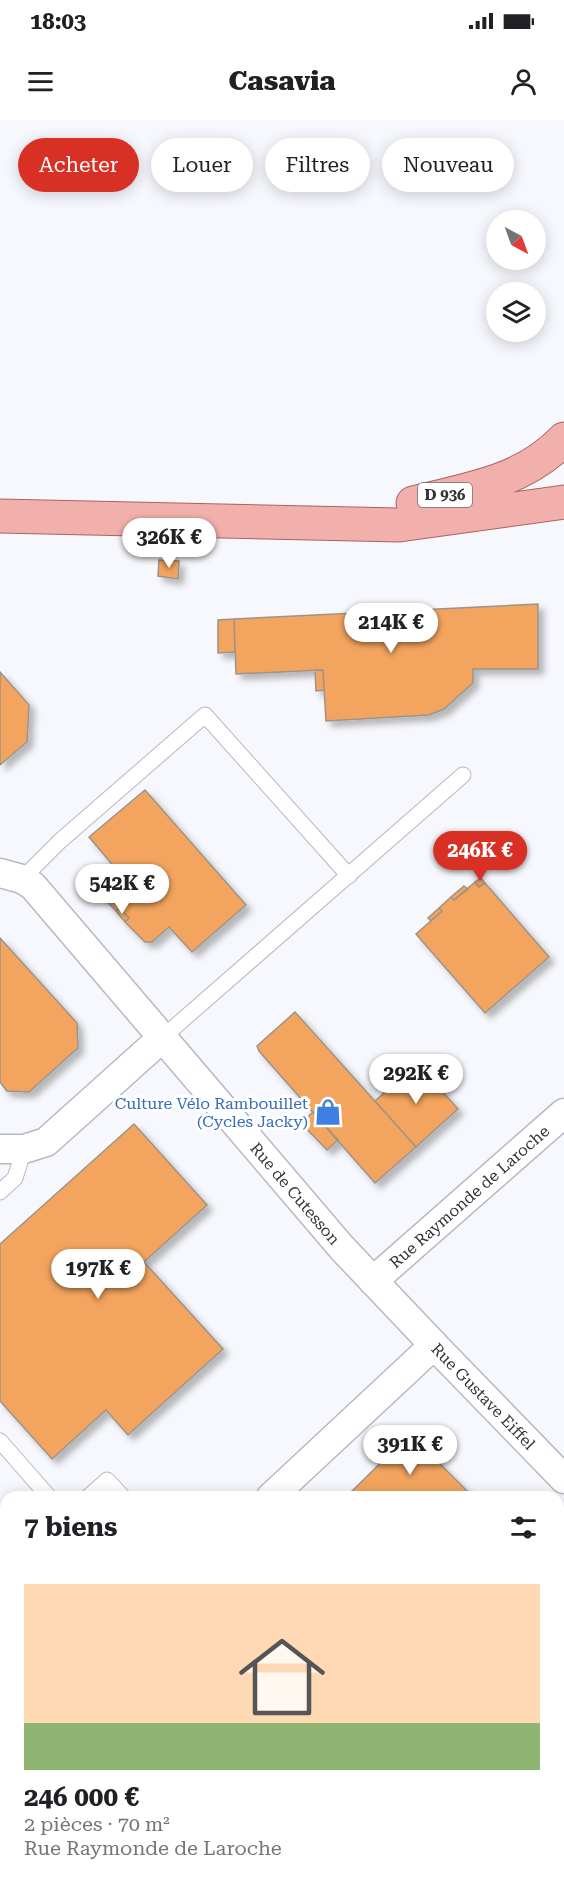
<!DOCTYPE html>
<html lang="fr">
<head>
<meta charset="utf-8">
<style>
	body { margin:0; font-family:"Roboto Serif",serif; background:#f2f2f2; color:#202124; height:100vh; display:flex; flex-direction:column; font-size:22px; white-space:nowrap }
	* { box-sizing:border-box; margin:0 }
	p { font-size:20px; color:#757577 }
	.icon { flex:none; width:33px; height:33px; fill:none; stroke:currentColor; stroke-width:2; stroke-linecap:round; stroke-linejoin:round }
	.map { position:relative; flex:1; overflow:hidden }
	.panel { position:absolute; left:0px; top:1371px; width:564px; height:402px; display:flex; flex-direction:column; background:#fff; border-radius:18px 18px 0 0; box-shadow:0 3px 15px #0003 }
	.panel>* { flex:none }
	.hud { position:absolute; left:18px; top:18px; width:528px; height:54px; display:flex; gap:12px }
	.needle { width:39px; rotate:139deg }
	.buttons { position:absolute; left:486px; top:90px; display:grid; gap:12px }
	.buttons a { display:grid; place-items:center; width:60px; height:60px; border-radius:50%; background:#fff; box-shadow:0 3px 15px #0003; font-size:30px }
	.price { position:absolute; translate:-50% -51px; padding:0 14px; border-radius:21px; background:#fff; color:#222; font-size:20px; line-height:39px; filter:drop-shadow(0 2px 3px #0008) }
	.price::after { content:''; position:absolute; left:50%; top:36px; width:18px; height:14px; margin-left:-9px; background:inherit; clip-path:polygon(0 0,100% 0,50% 100%) }
	.price.current { background:#d93025; color:#fff }
	ul { padding:0; list-style:none }
	li { display:grid; align-content:center; gap:12px; height:318px; padding:0 24px }
	li+li { border-top:2px solid #e0e0e0 }
	li span { display:grid; place-items:center; height:186px; border-radius:0px; color:#555 }
	li>.icon { margin-inline-start:auto }
	span .icon { width:108px; height:108px; fill:#fffc; stroke-width:1 }
	li b { font-size:26px }
	h2 { display:flex; justify-content:space-between; align-items:center; height:72px; padding:0 24px; font-size:26px }
	.tag { padding:0 21px; border-radius:27px; background:#fff; box-shadow:0 3px 15px #0003; font-size:21px; line-height:54px }
	.tag.current { background:#d93025; color:#fff }
	.status { display:flex; justify-content:space-between; align-items:center; height:42px; padding:0 30px; background:#fff; direction:ltr }
	.status svg { height:16px; fill:currentColor }
	header { display:flex; justify-content:space-between; align-items:center; height:78px; padding:0 24px; background:#fff; font-size:27px; font-weight:800 }
	.map>svg:first-child { display:block }
</style>
</head>
<body>
<div class="status"><b>18:03</b><svg viewBox="0 0 49 12"><path d="M0 12V9h3v3zM5 12V6h3v6zM10 12V3h3v9zM15 12V0h3v12zM26 1h20v11H26zM47 4h2v5h-2z"/></svg></div>
<header><svg class="icon" aria-label="menu" viewBox="0 0 24 24"><path d="M4 6h16M4 12h16M4 18h16"/></svg>Casavia<svg class="icon" aria-label="person" viewBox="0 0 24 24"><circle cx="12" cy="8" r="4"/><path d="M4 21q1-7 8-7t8 7"/></svg></header>
<div class="map">
<svg width="564" height="1773" viewBox="0 0 564 1773">
	<defs>
		<filter id="shadow"><feDropShadow dx="5.5" dy="5.5" stdDeviation="3" flood-color="#0004"/></filter>
	</defs>
	<rect width="100%" height="100%" fill="#f7f8fd"/>
	<path fill="#f3a55e" stroke="#9d938b" stroke-width="1.5" filter="url(#shadow)" d="M 159,440 L 179,441 L 178,459 L 158,456 Z
		M 538,484 L 538,549 L 473,549 L 473,563 L 444,589 L 429,595 L 326,601 L 323,550 L 236,554 L 234,499 Z
		M 234,499 L 235,532 L 218,533 L 218,500 Z
		M 315,550 L 323,550 L 324,570 L 316,571 Z
		M 0,552 L 29,585 L 27,622 L 0,645 Z
		M 145,670 L 246,785 L 192,832 L 169,807 L 152,822 L 145,822 L 125,802 L 129,798 L 119,788 L 116,791 L 100,774 L 101,763 L 117,750 L 89,717 Z
		M 481,758 L 485,763 L 479,767 L 475,762 Z
		M 475,762 L 479,767 L 485,763 L 549,837 L 485,893 L 416,814 L 442,791 L 439,788 L 451,777 L 454,780 Z
		M 464,766 L 468,769 L 454,780 L 451,777 Z
		M 119,788 L 129,798 L 125,802 L 116,791 Z
		M 439,788 L 442,791 L 431,801 L 428,798 Z
		M 0,818 L 77,903 L 78,928 L 29,972 L 7,971 L 0,962 Z
		M 295,892 L 416,1027 L 375,1063 L 259,931 L 257,926 Z
		M 417,943 L 458,989 L 416,1027 L 375,981 Z
		M 313,992 L 338,1020 L 327,1030 L 301,1003 Z
		M 134,1004 L 207,1085 L 144,1142 L 223,1229 L 128,1315 L 106,1290 L 52,1339 L 0,1281 L 0,1124 Z
		M 397,1310 L 404,1310 L 408,1315 L 396,1326 L 392,1320 L 392,1314 Z
		M 410,1314 L 473,1377 L 354,1377 L 350,1373 Z
		M 559,1494 L 564,1499 L 564,1561 L 558,1555 Z
		M 0,1742 L 6,1748 L 6,1767 L 25,1767 L 31,1773 L 0,1773 Z
		M 116,1767 L 248,1767 L 254,1773 L 122,1773 Z"/>
	<g fill="none" stroke-linecap="round" stroke-linejoin="round">
		<defs>
			<path id="service" d="M 22,759 L 60,721 L 205,595 L 349,756
				M 162,918 L 463,655
				M 0,1072 L 15,1058 L 24,1029
				M 0,1321 L 49,1377
				M 88,1377 L 107,1360 L 123,1377
				M 0,1414 L 6,1421
				M 0,1688 L 6,1694
				M 77,1767 L 83,1773
				M 421,1767 L 427,1773"/>
			<g id="minor">
				<path id="s1" d="M 0,753 L 22,759 L 33,766 L 342,1128 L 434,1225"/>
				<path d="M 0,1029 L 24,1029 L 46,1022 L 162,918"/>
				<path id="s2" d="M 373,1161 L 564,993"/>
				<path id="s3" d="M 271,1377 L 434,1225 L 564,1359"/>
				<path d="M 0,1636 L 6,1630"/>
			</g>
			<path id="primary" d="M 413,383 C 469,369 523,362 564,319
				M 0,396 L 399,405 L 564,382"/>
		</defs>
		<use href="#service" stroke="#b7b8c3" stroke-width="17"/>
		<use href="#minor" stroke="#b7b8c3" stroke-width="31"/>
		<use href="#primary" stroke="#aa6360" stroke-width="35"/>
		<use href="#service" stroke="#fff" stroke-width="15"/>
		<use href="#minor" stroke="#fff" stroke-width="28"/>
		<use href="#primary" stroke="#f2b0ac" stroke-width="33"/>
	</g>
	<defs>
		<symbol id="shop-bare" viewBox="-9 -9 18 18"><path d="M-5-2.5h2.3a2.7 3.5 0 0 1 5.4 0H5L5.5 6h-11ZM-1.5-2.5h3a1.5 2.3 0 0 0-3 0Z" fill="#3f7fe0" stroke="#fff" stroke-width="2.5" paint-order="stroke"/></symbol>
	</defs>
	<g fill-rule="evenodd">
		<use href="#shop-bare" x="309" y="973" width="38" height="38"/>
	</g>
	<g text-anchor="middle" dominant-baseline="central" stroke-width="6" stroke-linejoin="round" paint-order="stroke">
		<rect fill="#fff" stroke="#707174" stroke-width="1.5" x="418" y="363" width="54" height="24" rx="4.5"/>
		<g font-size="15" font-weight="bold" fill="#333438">
			<text x="445" y="375">D 936</text>
		</g>
		<g font-size="16" fill="#366cbe" stroke="#fff" text-anchor="end">
			<text x="308" y="983">Culture Vélo Rambouillet<tspan x="308" dy="18">(Cycles Jacky)</tspan></text>
		</g>
		<g font-size="16" fill="#333438" stroke="#fff">
			<text stroke="none"><textPath href="#s1" startOffset="440">Rue de Cutesson</textPath></text>
			<text stroke="none"><textPath href="#s2" startOffset="128">Rue Raymonde de Laroche</textPath></text>
			<text stroke="none"><textPath href="#s3" startOffset="294">Rue Gustave Eiffel</textPath></text>
		</g>
	</g>
</svg>
<div class="buttons">
<a><svg class="needle" viewBox="-14 -14 28 28"><path d="M0-13l5 13h-10z" fill="#e53935"/><path d="M0 13l5-13h-10z" fill="#757577"/></svg></a>
<a><svg class="icon" aria-label="layers" viewBox="0 0 24 24"><path d="M12 4l9 5-9 5-9-5zM3 14l9 5 9-5"/></svg></a>
</div>
<b class="price" style="left:169px;top:449px">326K €</b>
<b class="price" style="left:391px;top:534px">214K €</b>
<b class="price current" style="left:480px;top:762px">246K €</b>
<b class="price" style="left:122px;top:795px">542K €</b>
<b class="price" style="left:416px;top:985px">292K €</b>
<b class="price" style="left:98px;top:1180px">197K €</b>
<b class="price" style="left:410px;top:1356px">391K €</b>
<div class="hud">
<a class="tag current">Acheter</a>
<a class="tag">Louer</a>
<a class="tag">Filtres</a>
<a class="tag">Nouveau</a>
</div>
<section class="panel">
<h2>7 biens<svg class="icon" aria-label="filters" viewBox="0 0 24 24"><path d="M4 7h16M4 17h16"/><circle cx="9" cy="7" r="2"/><circle cx="15" cy="17" r="2"/></svg></h2>
<ul>
<li><span style="background:linear-gradient(#ffd9b3 75%,#8fb573 0)"><svg class="icon" aria-label="home" viewBox="0 0 24 24"><path d="M3 11l9-7 9 7M6 9v11h12V9"/></svg></span><div><b>246 000 €</b><p>2 pièces · 70 m²</p><p>Rue Raymonde de Laroche</p></div></li>
</ul>
</section>
</div>
</body>
</html>
